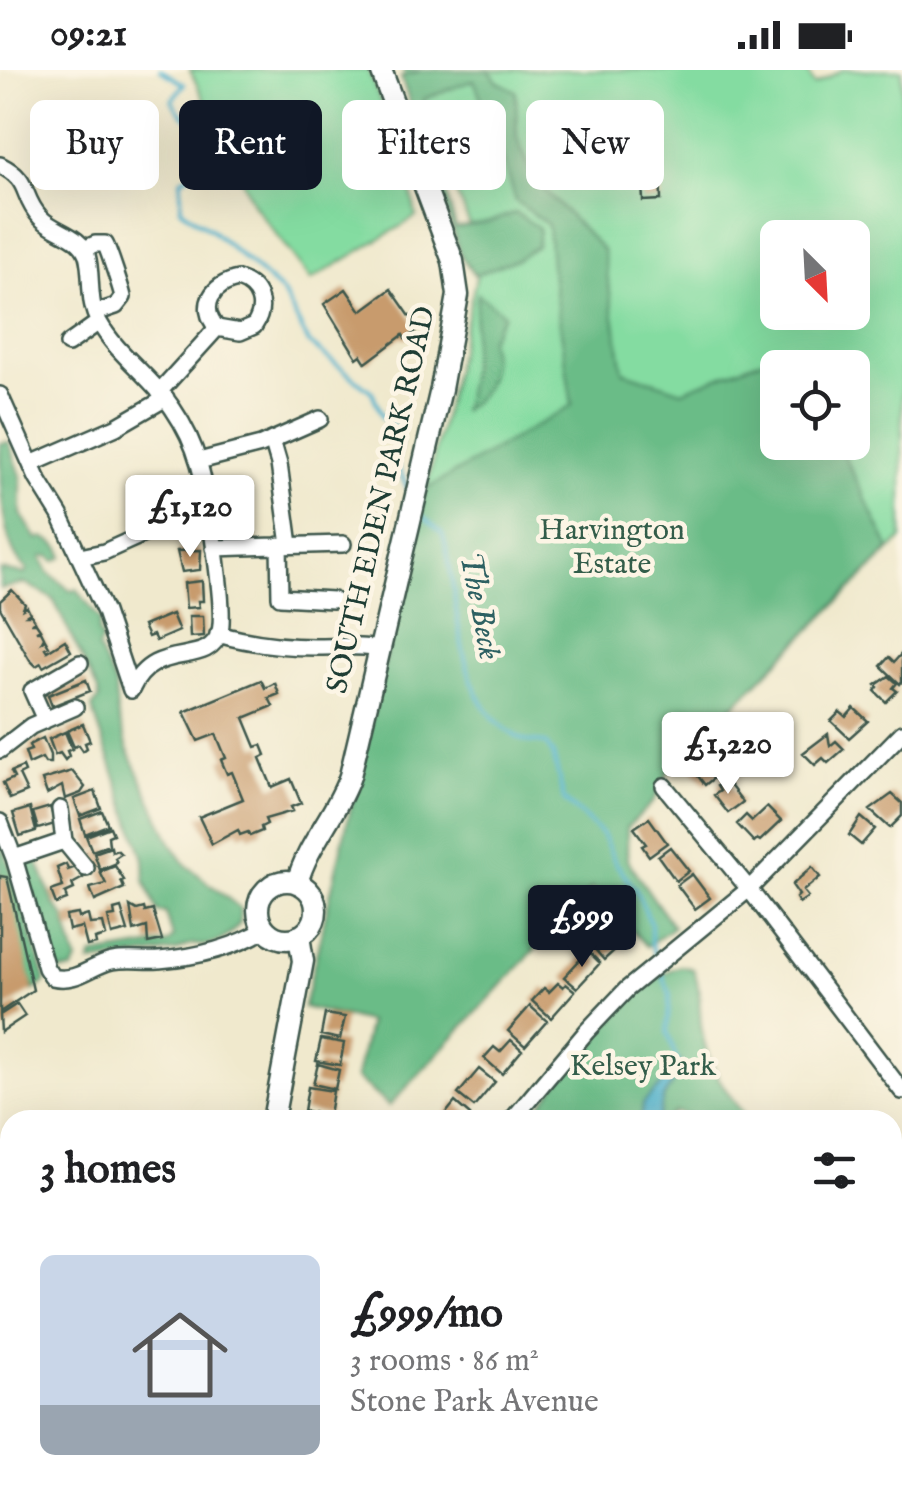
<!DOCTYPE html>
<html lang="en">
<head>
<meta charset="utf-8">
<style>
	body { margin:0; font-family:"IM FELL English",serif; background:#f2f2f2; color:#202124; height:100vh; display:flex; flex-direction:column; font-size:38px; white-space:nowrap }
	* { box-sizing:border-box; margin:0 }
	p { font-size:32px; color:#757577 }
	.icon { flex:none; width:55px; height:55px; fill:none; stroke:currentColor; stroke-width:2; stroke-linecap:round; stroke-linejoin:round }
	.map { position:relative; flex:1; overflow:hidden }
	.drawer { position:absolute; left:0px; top:1040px; width:902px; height:392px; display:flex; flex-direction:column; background:#fff; border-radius:30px 30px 0 0; box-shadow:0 10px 40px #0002 }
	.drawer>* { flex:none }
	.banner { position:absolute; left:30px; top:30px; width:842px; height:90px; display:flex; gap:20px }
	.needle { width:65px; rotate:156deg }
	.fabs { position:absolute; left:760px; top:150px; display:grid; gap:20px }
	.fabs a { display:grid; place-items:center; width:110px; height:110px; border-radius:15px; background:#fff; box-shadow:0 10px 40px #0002; font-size:50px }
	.price { position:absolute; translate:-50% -85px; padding:0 22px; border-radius:10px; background:#fff; color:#222; font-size:32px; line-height:65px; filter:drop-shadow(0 2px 5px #0008) }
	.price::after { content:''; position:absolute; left:50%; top:60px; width:30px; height:22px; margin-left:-15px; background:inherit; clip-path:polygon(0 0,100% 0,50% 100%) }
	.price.current { background:#111827; color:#fff }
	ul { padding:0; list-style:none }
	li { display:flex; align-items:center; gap:30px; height:250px; padding:0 40px }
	li span { display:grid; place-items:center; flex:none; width:280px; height:200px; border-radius:15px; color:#555 }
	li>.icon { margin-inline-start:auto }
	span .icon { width:120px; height:120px; fill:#fffc; stroke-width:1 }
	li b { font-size:42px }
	h2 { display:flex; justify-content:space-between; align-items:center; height:120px; padding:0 40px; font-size:42px }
	.pill { padding:0 35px; border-radius:15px; background:#fff; box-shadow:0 10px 40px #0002; font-size:35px; line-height:90px }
	.pill.current { background:#111827; color:#fff }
	.status { display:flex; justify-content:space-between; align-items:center; height:70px; padding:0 50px; background:#fff; direction:ltr }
	.status svg { height:28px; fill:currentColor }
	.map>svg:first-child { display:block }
</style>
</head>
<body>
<div class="status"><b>09:21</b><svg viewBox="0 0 49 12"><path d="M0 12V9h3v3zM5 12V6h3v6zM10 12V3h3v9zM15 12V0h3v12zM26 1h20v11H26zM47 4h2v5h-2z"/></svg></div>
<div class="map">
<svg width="902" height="1431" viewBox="0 0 902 1431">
	<rect width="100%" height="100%" fill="#fcf5e5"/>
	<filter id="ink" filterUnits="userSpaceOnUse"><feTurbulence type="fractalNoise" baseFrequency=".01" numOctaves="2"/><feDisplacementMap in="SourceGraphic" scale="20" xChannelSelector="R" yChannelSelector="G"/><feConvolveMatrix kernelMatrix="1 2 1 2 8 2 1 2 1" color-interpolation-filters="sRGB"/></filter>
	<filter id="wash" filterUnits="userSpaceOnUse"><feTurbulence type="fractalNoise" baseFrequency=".0048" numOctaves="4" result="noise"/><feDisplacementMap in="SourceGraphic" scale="40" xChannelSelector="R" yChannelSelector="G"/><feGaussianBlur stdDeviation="2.25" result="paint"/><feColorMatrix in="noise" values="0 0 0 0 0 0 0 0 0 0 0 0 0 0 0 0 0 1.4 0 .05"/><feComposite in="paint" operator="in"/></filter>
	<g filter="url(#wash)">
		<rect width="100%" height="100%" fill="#f0e9cd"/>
		<path fill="#84dca1" stroke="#528c6a" stroke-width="2.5" fill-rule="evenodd" d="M 190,0 L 368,0 L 406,94 L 416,147 L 311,210 L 254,135 Z
			M 403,0 L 806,0 L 814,15 L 842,0 L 902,0 L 902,469 L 669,700 L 653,732 L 627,757 L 627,790 L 673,857 L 647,876 L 592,818 L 389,1036 L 356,1008 L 369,952 L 304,937 L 482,183 ZM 778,168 L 852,168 L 852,242 L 778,242 ZM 778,298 L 852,298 L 852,372 L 778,372 Z
			M 893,1270 L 902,1283 L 902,1431 L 422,1431 L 418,1423 L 892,1422 Z"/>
		<path fill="#6bbc87" stroke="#457c5e" stroke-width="2.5" d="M 423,0 L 489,0 L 497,11 L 516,21 L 517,68 L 535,110 L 603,180 L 623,301 L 682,321 L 792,278 L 801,297 L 778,298 L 778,372 L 838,373 L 890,479 L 669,700 L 653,732 L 627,757 L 627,790 L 673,857 L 647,876 L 592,818 L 389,1036 L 356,1008 L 369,952 L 304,937 L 425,420 L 572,335 L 551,195 L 548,155 L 516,131 L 499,76 L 474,10 L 424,29 L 432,74 L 456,158 L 489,152 L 515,143 L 539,158 L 537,176 L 517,189 L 475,205 L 462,188 L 401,7 Z
			M 478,224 L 504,244 L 489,269 C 496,298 490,323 462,340 C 473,303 472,263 478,224 Z
			M 9,372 L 21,406 L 21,444 L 37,469 L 43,467 C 52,472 62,475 63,487 L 55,491 L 49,486 L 41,487 L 48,502 L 71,521 L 77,519 L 100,550 L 98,562 L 102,569 L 98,579 L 115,615 L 117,643 L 129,682 L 172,775 L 186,795 L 240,838 L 240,853 C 229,868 212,879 192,874 L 176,881 L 90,893 L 93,885 L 168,873 L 173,867 L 166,843 L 158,842 L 145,811 L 144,789 L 92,638 L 99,629 L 98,621 L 53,529 L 25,513 L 0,519 L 0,500 L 25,504 L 27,499 C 0,480 0,409 0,373 Z
			M 0,766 L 45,908 L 45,913 L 33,920 L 0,805 Z
			M 36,787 L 54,834 L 64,846 L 77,891 L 73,900 L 55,901 L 52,896 L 24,796 L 24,791 Z
			M 681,896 L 693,899 C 702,918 698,940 702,961 C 707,996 727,1023 748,1050 L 705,1050 L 675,1042 L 665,1050 L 529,1050 C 557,1013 639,906 681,896 Z
			M 666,1422 L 773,1423 L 774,1431 L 659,1431 Z"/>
		<path fill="#4eb2cd" stroke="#367880" stroke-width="2.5" d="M 675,989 L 681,991 L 682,997 L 663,1028 L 658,1050 L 641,1050 L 643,1033 L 668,1008 Z
			M 780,1422 L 868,1423 L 873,1431 L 781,1431 Z"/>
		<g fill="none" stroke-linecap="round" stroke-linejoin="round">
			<path stroke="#4eb2cd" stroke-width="4" d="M 160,0 L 184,14 L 172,30 C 178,43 185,49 199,52 L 193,67 L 208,71 L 215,83 L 208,96 L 181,109 L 181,139 L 212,161 L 283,223 L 309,273 L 372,322 L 382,346 L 401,365 L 396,393 L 410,424
				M 421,445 L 442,463 L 444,469 C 462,534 451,636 523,670 C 529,673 538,671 545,673 L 553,684 L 564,730 L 602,764 L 615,792 L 636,820 L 651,854 L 651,873 L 657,889
				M 660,898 L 670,924 L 667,961 L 678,994"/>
		</g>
		<g id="blocks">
			<path fill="#c89b6d" d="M 641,94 L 660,94 L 661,130 L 643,131 Z
				M 346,219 L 361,241 L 391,219 L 416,255 L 412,258 L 415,262 L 405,269 L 403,265 L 366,293 L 361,285 L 357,288 L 324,234 Z
				M 198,455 L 199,467 L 182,469 L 181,456 Z
				M 201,480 L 200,500 L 182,502 L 177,481 Z
				M 202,511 L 203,531 L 198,531 L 199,537 L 186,538 L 184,513 Z
				M 12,520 L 25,534 L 23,539 L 27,537 L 30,543 L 27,545 L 31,545 L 35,551 L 31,553 L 36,553 L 40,559 L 36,561 L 41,561 L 44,567 L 42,571 L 45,569 L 49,576 L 45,578 L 47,581 L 65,570 L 71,581 L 43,597 L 41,593 L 36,596 L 30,590 L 0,538 L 0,531 Z
				M 172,544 L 179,561 L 156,571 L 153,565 L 148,567 L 143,556 Z
				M 189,546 L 203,546 L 204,566 L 190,567 Z
				M 902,583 L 902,611 L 900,614 L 881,596 L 889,587 L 894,592 Z
				M 889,606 L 897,613 L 893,618 L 897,621 L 886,632 L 875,621 L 878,617 L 876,615 Z
				M 86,610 L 90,621 L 52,636 L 48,625 Z
				M 261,610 L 265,618 L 275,613 L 279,624 L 269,628 L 273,636 L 244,648 L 256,677 L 262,675 L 266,685 L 260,688 L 272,717 L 291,709 L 301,733 L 291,737 L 293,741 L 265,749 L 267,754 L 261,757 L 262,761 L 250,766 L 248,762 L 240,765 L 238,760 L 212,774 L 199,747 L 243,729 L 232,702 L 227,704 L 221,690 L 226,688 L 216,664 L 198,671 L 184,642 Z
				M 854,638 L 868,651 L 849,668 L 831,651 L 840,642 L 846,647 Z
				M 83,654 L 90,671 L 85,673 L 87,678 L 83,681 L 79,675 L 74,677 L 67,661 Z
				M 65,662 L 72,679 L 67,681 L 69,686 L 65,690 L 60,683 L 55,685 L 49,669 Z
				M 828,664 L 830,676 L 836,671 L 844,679 L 828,693 L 823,688 L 815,695 L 803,683 Z
				M 43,668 L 50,685 L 50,693 L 45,693 L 42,688 L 29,694 L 25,682 L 31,680 L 29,675 Z
				M 705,675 L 725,699 L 705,715 L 686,691 Z
				M 23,697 L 25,702 L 19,705 L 27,722 L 10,729 L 3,713 L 14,708 L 11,702 Z
				M 72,701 L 85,717 L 81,723 L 65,729 L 62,716 L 47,724 L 42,710 Z
				M 725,709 L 743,732 L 728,743 L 714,725 L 720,721 L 717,716 Z
				M 95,721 L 101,738 L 80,746 L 74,729 Z
				M 892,724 L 902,733 L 902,746 L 890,758 L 870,740 Z
				M 50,737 L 55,754 L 38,759 L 33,742 Z
				M 767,737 L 781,751 L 760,771 L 757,769 L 754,772 L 737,754 L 746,745 L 752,751 Z
				M 30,738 L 36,761 L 20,766 L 13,743 Z
				M 102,741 L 108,755 L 85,764 L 80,749 Z
				M 861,747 L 875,759 L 861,775 L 849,765 Z
				M 649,748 L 667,773 L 649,786 L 642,776 L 646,774 L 634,758 Z
				M 110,757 L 113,764 L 108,766 L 109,775 L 92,781 L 86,766 Z
				M 111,777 L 112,782 L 117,780 L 121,784 L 115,788 L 117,793 L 100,800 L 94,783 Z
				M 670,777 L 689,801 L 676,811 L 658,786 Z
				M 66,794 L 68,800 L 79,796 L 83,808 L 72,814 L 74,819 L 65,823 L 67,830 L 56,834 L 51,821 L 63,817 L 57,798 Z
				M 115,796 L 124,810 L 121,811 L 124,818 L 95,831 L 90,818 L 106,814 L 100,802 Z
				M 812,797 L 820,807 L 803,821 L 808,827 L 799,833 L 796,828 L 799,825 L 792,815 Z
				M 692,804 L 710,828 L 695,839 L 677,815 Z
				M 0,806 L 7,807 L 33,920 L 0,942 Z
				M 130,836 L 137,840 L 144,838 L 145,842 L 153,840 L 162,870 L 148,873 L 147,857 L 134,861 Z
				M 121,838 L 128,861 L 112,865 L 108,847 L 115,846 L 114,840 Z
				M 78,844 L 79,848 L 88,845 L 90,854 L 103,853 L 106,866 L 95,869 L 96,874 L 87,876 L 82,857 L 69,860 L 66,846 Z
				M 617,853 L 630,866 L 604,890 L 592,876 Z
				M 588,881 L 600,893 L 577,918 L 564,907 Z
				M 558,913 L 563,917 L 566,914 L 575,921 L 551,948 L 532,931 L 544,918 L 549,922 Z
				M 17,934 L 25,946 L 1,962 L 0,945 Z
				M 530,936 L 547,951 L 525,976 L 508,961 Z
				M 325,944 L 345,947 L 340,969 L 321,965 Z
				M 321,969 L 344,973 L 340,995 L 316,991 Z
				M 511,970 L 522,980 L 502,1004 L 484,988 L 494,977 L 500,982 Z
				M 318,994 L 339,1000 L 335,1019 L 313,1014 Z
				M 479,999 L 495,1012 L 474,1037 L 458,1024 Z
				M 308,1017 L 333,1021 L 329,1045 L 304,1041 Z
				M 455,1032 L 470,1045 L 466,1050 L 448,1050 L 443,1047 Z
				M 145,1422 L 184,1422 L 158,1431 L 149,1431 Z
				M 224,1422 L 235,1422 L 240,1431 L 207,1431 Z"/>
		</g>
	</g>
	<g filter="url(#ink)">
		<use href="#blocks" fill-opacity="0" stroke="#3e574b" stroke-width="2.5"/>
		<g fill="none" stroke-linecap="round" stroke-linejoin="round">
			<defs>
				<path id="minor" d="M 0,95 C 32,111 20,125 40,147 C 53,162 80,164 87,185 C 93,206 87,232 99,252 C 117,285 153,308 173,339 C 184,355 194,376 199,394 C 207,421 226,538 220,561 C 208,601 155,567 131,620
					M 84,179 L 95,174 L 105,174 C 108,178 122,221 123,227 L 116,236 L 95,243
					M 68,274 L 99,252
					M 159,322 L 217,258 L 240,262 L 254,256 C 267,237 260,216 238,209 C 213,214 198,236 217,258
					M 0,325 L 37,408 L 60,445 L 105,542 L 131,620
					M 272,370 L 279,394 L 290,475
					M 199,391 L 261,375 L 320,349
					M 31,394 L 116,357 L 166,328
					M 279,475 L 280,527 L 333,530
					M 214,478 L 343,474
					M 80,487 L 104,482 L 206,436
					M 218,564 C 250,573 282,577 315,577 C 338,577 357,575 380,579
					M 45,650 L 32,621 L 80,593
					M 0,680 L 31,656 L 75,637
					M 664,716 L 749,819 L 902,1021
					M 60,739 L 64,771
					M 0,752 L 14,788 L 46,898 L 52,907 C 77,913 90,896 112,891 C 128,888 143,891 159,890 C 197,887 234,878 266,859
					M 14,788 L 64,771 L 86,798
					M 512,1050 L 587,961 L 627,919 L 749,819 L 902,663
					M 0,1278 L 10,1281"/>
				<path id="major" d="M258 840a29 29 0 1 1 58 0a29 29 0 1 1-58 0Z
					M 297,813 C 308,773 337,744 350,706 L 441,319 L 458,225 L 453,191 L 381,0
					M 273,1050 L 303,891 L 299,866
					M 319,1422 L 323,1431
					M 45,1431 L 61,1422"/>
			</defs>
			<use href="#minor" stroke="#3e574b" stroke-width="20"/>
			<use href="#major" stroke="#3e574b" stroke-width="25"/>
			<use href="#minor" stroke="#fff" stroke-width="15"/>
			<use href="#major" stroke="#fff" stroke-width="20"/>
		</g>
	</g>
	<g text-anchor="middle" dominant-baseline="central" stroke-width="9" stroke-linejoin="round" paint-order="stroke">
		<g font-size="30" fill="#1f3d34" stroke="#fcf5e5">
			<text transform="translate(382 430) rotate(-77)">SOUTH EDEN PARK ROAD</text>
		</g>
		<g font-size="30" fill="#335d4a" stroke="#fcf5e5">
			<text x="612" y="461">Harvington<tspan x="612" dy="34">Estate</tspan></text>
			<text x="643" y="997">Kelsey Park</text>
		</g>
		<g font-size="32" font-style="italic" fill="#2d6062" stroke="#fcf5e5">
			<text transform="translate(479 536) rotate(79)">The Beck</text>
		</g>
	</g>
</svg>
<div class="fabs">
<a><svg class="needle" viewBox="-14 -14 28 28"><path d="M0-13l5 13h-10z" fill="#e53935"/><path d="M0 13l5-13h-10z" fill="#757577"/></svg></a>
<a><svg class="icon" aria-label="locate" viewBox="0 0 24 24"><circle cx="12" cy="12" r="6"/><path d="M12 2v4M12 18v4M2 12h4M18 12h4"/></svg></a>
</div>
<b class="price" style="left:190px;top:490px">£1,120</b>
<b class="price" style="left:728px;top:727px">£1,220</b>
<b class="price current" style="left:582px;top:900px">£999</b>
<div class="banner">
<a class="pill">Buy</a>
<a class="pill current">Rent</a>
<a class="pill">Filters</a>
<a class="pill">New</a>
</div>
<section class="drawer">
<h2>3 homes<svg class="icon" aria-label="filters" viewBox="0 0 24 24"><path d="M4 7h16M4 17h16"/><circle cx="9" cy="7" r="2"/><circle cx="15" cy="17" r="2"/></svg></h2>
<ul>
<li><span style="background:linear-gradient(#c9d6e8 75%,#9aa5b1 0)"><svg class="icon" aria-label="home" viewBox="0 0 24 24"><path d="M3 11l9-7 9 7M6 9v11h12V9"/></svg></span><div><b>£999/mo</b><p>3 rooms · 86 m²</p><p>Stone Park Avenue</p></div></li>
</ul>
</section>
</div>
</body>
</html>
